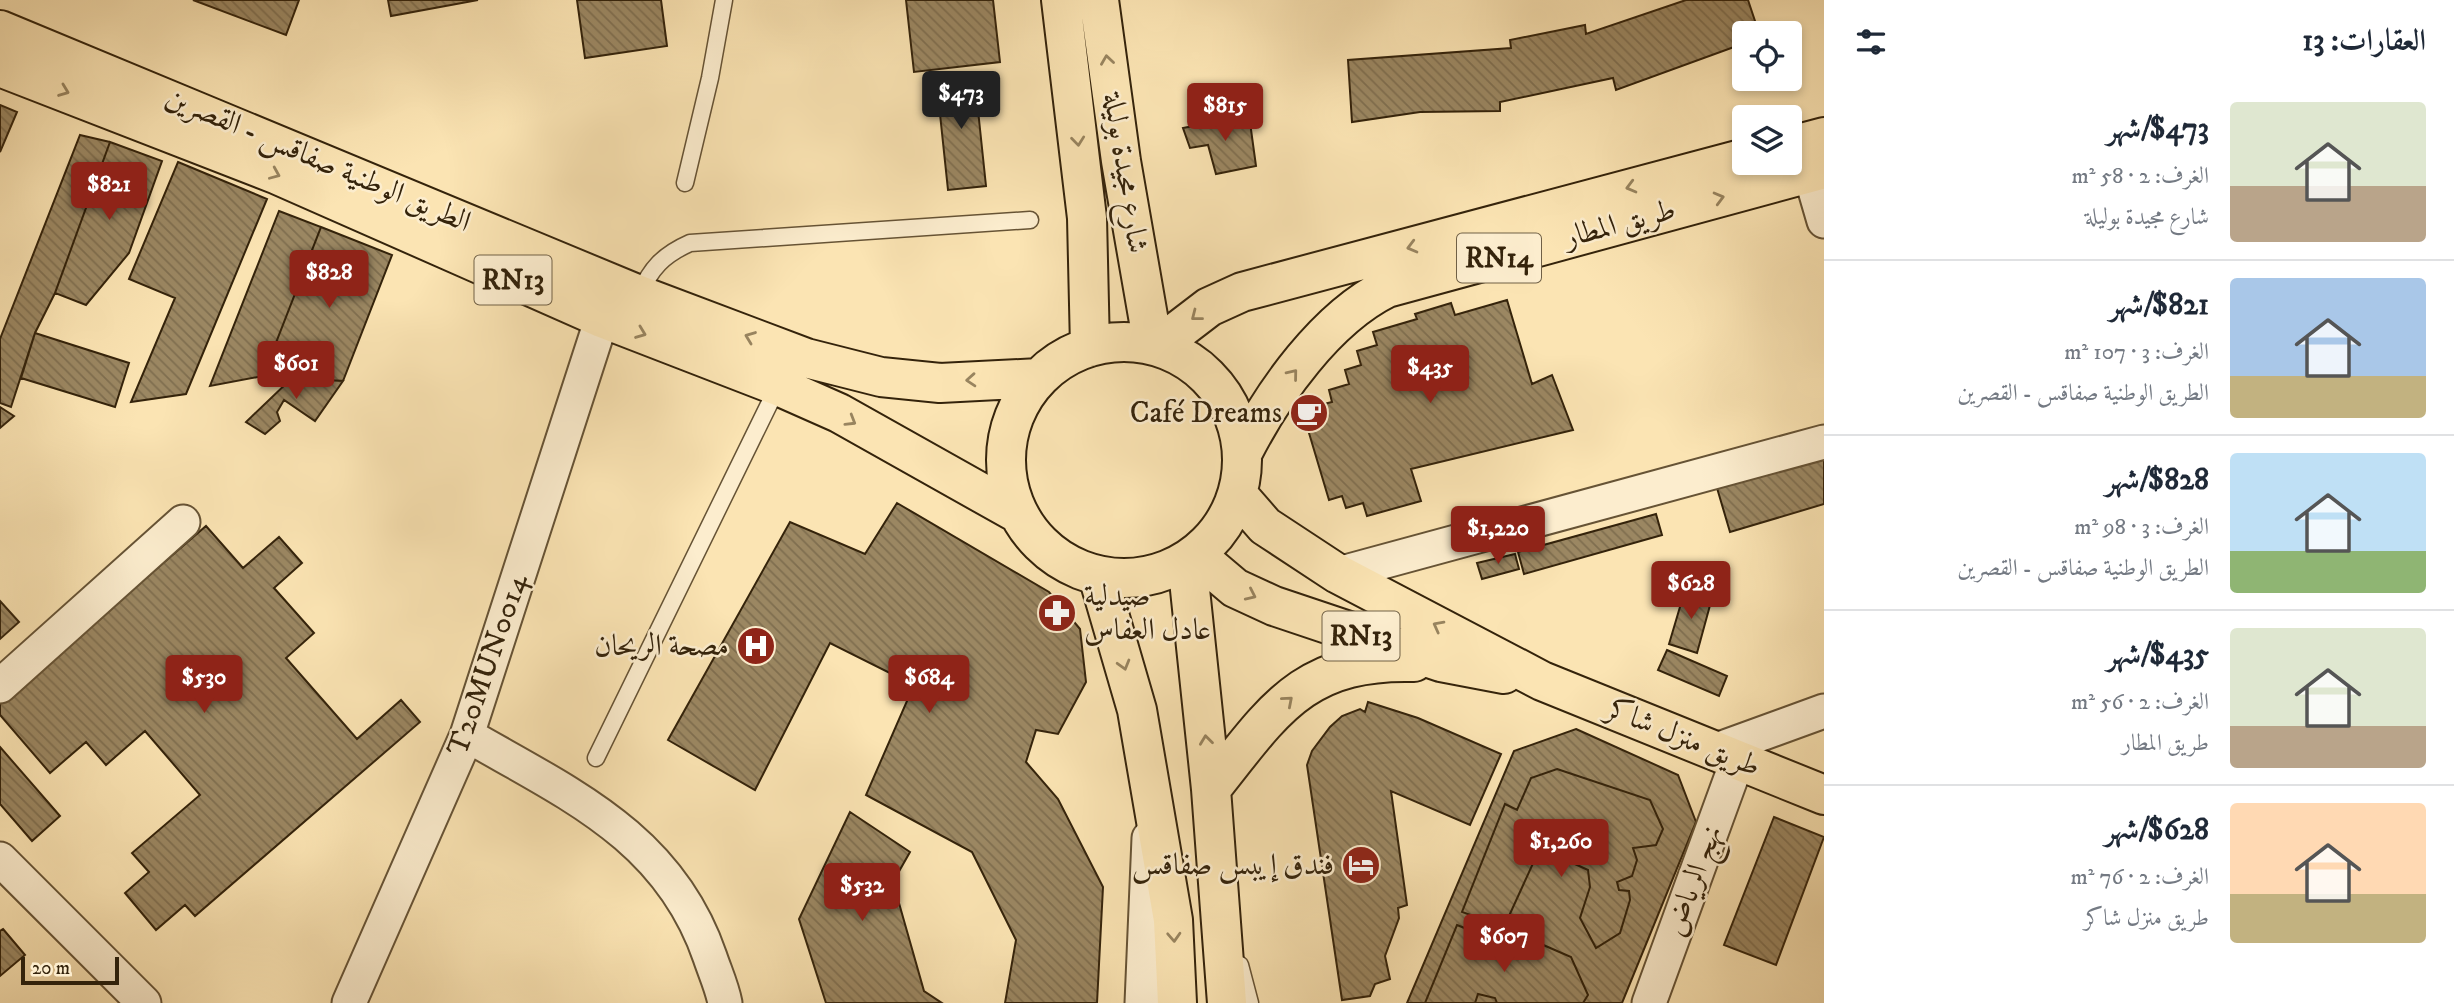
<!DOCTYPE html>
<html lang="ar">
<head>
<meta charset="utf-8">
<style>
	body { margin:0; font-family:"IM FELL DW Pica",Amiri,serif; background:#f2f2f3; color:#1f2937; direction:rtl; height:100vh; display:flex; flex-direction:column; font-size:26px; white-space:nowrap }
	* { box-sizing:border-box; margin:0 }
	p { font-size:23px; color:#747a83 }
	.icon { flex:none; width:38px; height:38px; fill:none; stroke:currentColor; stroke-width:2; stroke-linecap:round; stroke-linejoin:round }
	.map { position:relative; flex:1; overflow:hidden; direction:ltr }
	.panel { display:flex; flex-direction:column; background:#fff; width:630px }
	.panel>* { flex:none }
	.fabs { position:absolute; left:1732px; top:21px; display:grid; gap:14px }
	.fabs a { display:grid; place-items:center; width:70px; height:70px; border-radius:7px; background:#fff; box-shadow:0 4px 10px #0003; font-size:35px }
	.scale { position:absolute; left:21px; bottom:18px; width:98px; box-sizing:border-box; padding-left:7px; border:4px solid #34230b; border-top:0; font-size:19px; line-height:24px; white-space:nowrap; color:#34230b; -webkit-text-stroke:5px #fcedce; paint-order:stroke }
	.price { position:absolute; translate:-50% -60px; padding:0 16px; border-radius:7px; background:#8f2418; color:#fff; font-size:23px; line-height:46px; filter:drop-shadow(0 2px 4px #0008) }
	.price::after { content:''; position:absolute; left:50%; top:42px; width:21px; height:16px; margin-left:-10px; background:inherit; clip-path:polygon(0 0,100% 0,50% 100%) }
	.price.on { background:#222; color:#fff }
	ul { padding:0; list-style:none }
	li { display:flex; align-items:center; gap:21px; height:175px; padding:0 28px }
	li+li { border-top:2px solid #e0e1e3 }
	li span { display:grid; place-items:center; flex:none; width:196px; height:140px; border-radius:7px; color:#555 }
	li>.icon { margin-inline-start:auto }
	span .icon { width:84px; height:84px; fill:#fffc; stroke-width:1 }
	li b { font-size:30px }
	h2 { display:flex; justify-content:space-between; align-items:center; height:84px; padding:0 28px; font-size:30px }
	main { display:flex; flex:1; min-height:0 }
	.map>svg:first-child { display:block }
</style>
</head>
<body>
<main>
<section class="panel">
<h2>العقارات: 13<svg class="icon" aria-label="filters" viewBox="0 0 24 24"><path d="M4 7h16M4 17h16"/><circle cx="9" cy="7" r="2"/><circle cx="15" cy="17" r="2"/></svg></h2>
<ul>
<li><span style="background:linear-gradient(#dfe7d0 60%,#b9a48a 0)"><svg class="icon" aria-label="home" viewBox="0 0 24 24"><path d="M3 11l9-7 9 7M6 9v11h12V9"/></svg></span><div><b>$473/شهر</b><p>الغرف: 2 · 58 m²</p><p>شارع مجيدة بوليلة</p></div></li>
<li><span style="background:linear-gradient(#a9c7e8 70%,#c2b280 0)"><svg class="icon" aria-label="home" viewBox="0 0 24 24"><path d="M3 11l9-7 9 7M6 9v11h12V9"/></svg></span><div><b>$821/شهر</b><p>الغرف: 3 · 107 m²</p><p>الطريق الوطنية صفاقس - القصرين</p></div></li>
<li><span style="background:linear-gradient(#bfe0f5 70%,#8fb573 0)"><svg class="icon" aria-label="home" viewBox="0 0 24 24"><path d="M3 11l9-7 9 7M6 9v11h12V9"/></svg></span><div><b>$828/شهر</b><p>الغرف: 3 · 98 m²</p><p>الطريق الوطنية صفاقس - القصرين</p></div></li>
<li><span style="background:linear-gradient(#dfe7d0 70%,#b9a48a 0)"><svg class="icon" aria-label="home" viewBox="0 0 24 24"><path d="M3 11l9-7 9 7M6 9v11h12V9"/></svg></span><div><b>$435/شهر</b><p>الغرف: 2 · 56 m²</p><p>طريق المطار</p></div></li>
<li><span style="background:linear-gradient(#ffd9b3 65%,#c2b280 0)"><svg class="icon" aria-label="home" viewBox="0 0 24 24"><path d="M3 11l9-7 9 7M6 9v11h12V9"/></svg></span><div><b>$628/شهر</b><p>الغرف: 2 · 76 m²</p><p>طريق منزل شاكر</p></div></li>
</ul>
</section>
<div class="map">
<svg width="1824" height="1003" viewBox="0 0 1824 1003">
	<defs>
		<pattern id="building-back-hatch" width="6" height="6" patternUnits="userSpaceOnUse" patternTransform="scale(1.75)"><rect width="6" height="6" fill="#9b8762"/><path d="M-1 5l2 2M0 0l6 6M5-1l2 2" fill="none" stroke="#7f6e4f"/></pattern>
	</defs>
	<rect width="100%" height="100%" fill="#fbe4b3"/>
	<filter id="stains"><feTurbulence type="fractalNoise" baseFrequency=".00286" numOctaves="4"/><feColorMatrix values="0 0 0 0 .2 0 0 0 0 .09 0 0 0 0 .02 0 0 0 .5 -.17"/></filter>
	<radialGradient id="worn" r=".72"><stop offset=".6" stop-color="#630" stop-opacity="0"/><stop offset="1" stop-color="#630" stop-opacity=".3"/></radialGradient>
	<path fill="url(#building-back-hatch)" stroke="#34230b" stroke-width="2" d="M 193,0 L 299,0 L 286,35 Z
		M 388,0 L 478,0 L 391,16 Z
		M 577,0 L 661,0 L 667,46 L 585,58 Z
		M 906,0 L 993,0 L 1000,62 L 914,72 Z
		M 1686,0 L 1748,0 L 1759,33 L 1745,33 L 1745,43 L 1616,90 L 1613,78 L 1500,102 L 1500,111 L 1420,112 L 1352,122 L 1348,60 L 1511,48 L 1510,40 L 1585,25 L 1586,34 Z
		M 974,72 L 986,186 L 948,190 L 936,76 Z
		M 0,105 L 17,112 L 0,152 Z
		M 1249,115 L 1256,166 L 1216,174 L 1208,145 L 1190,148 L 1183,128 Z
		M 80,135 L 110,142 L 55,293 L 35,333 L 11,407 L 0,403 L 0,339 Z
		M 110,142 L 162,161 L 129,253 L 86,305 L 55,293 Z
		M 178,162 L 267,199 L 186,394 L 131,402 L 175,298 L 129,279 Z
		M 279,211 L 321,227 L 263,376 L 210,386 Z
		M 321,227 L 392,255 L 343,381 L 263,376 Z
		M 1507,300 L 1532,384 L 1552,375 L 1573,430 L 1411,469 L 1421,501 L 1367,516 L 1363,503 L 1346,508 L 1342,496 L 1329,500 L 1306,423 L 1320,419 L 1316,406 L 1332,402 L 1329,390 L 1349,384 L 1345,370 L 1361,365 L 1357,351 L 1377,345 L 1373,332 L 1417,319 L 1415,314 L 1451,303 L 1455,315 Z
		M 35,333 L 129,363 L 115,407 L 21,378 Z
		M 292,378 L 343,381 L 315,421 L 284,400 L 277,412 L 280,421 L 265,434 L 246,422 Z
		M 0,407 L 14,416 L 0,428 Z
		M 1824,456 L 1824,504 L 1730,532 L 1717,488 Z
		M 897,503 L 1049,592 L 1080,629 L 1086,682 L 1058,734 L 1036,730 L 1026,762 L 1058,799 L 1103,887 L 1097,1003 L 1005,1003 L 1016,940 L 972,852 L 866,795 L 914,685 L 830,643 L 755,790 L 668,740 L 790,522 L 865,554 Z
		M 1656,514 L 1662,535 L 1524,574 L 1518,552 Z
		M 206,526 L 243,568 L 279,537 L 302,563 L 274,588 L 314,633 L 286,658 L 357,739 L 401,700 L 420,722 L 195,916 L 185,905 L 156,930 L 125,893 L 149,872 L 132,853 L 200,795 L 145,731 L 106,765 L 86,742 L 50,773 L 0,715 L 0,704 Z
		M 1515,554 L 1519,569 L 1482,579 L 1477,563 Z
		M 1685,590 L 1712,598 L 1697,653 L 1669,644 Z
		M 0,601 L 19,622 L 0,639 Z
		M 1667,650 L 1727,676 L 1719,696 L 1658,670 Z
		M 1368,702 L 1418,718 L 1501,754 L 1470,825 L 1391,791 L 1407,905 L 1398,908 L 1399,918 L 1385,956 L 1390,979 L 1375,984 L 1370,996 L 1342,1000 L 1307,765 L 1312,751 L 1330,727 L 1342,716 L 1360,709 L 1365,712 Z
		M 1576,729 L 1678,775 L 1696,822 L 1622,1003 L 1407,1003 L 1514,751 Z
		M 0,747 L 60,816 L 32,841 L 0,804 Z
		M 1557,769 L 1650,800 L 1663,829 L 1656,845 L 1633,848 L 1637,860 L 1632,876 L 1617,882 L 1619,890 L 1629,891 L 1630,900 L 1620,933 L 1596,948 L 1580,918 L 1590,887 L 1588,870 L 1540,848 L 1504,927 L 1462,912 L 1505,804 L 1517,810 L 1531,778 Z
		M 850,812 L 910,852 L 893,882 L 924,991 L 942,1003 L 826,1003 L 799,919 Z
		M 1774,817 L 1824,837 L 1776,965 L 1724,945 Z
		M 1457,925 L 1512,947 L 1510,955 L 1518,959 L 1541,944 L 1571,957 L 1588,995 L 1583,1003 L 1497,1003 L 1495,998 L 1478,994 L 1475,1003 L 1425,1003 Z
		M 3,929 L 25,955 L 0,976 L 0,931 Z"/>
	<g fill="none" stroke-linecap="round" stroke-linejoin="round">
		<defs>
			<path id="service" d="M 685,183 L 710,78 L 724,0
				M 639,295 C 651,268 663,255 690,243 L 1030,220
				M 596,758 L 778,386
				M 1240,965 L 1250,1003"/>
			<path id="minor" d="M 1803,149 L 1824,221
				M 1338,574 L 1824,442
				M 0,686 L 183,522
				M 467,735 C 569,794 669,837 710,957 C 715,972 722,987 725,1003
				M 1714,751 L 1824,711
				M 0,859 L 144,1003
				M 349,1003 L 467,735 L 602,318
				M 1142,1003 L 1149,838
				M 1649,1003 L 1738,759"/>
			<path id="primary" d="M 1061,0 L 1087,218 L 1090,347
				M 1099,0 L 1121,161 L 1153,345
				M 0,30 L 639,295 L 806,358 L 881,377 L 940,383 L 1039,378
				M 0,67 L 278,175 L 602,318 L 778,386 L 839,413 L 1017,513
				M 1790,146 L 1824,137
				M1006 460a118 118 0 1 1 236 0a118 118 0 1 1-236 0Z
				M 1158,346 L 1209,307 L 1242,292 L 1745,158
				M 1243,452 C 1273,393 1326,318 1387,288 L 1824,169
				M 1238,495 L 1265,526 L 1338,574 L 1542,681 L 1824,795
				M 1196,555 L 1235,588 L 1274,606 L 1441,662 L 1504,674
				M 1187,561 L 1211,789 L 1227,1003
				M 1098,576 L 1137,710 L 1173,920 L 1177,1003
				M 1211,789 C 1274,710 1303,659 1414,662"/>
		</defs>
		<use href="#service" stroke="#665335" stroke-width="19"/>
		<use href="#minor" stroke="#665335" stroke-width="37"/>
		<use href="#primary" stroke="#34230b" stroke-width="42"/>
		<use href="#service" stroke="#fcedce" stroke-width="16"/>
		<use href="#minor" stroke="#fcedce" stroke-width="33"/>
		<use href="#primary" stroke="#fbe4b3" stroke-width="38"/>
	</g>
	<defs><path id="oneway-chevron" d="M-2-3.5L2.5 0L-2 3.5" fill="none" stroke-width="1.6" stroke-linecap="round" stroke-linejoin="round" transform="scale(1.75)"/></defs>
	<g stroke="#98845f">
		<use href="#oneway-chevron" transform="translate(1107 60) rotate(-98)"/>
		<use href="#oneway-chevron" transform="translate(64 91) rotate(21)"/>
		<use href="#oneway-chevron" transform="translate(1078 141) rotate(84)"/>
		<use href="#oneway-chevron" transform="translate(275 174) rotate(23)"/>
		<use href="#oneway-chevron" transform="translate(1631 187) rotate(165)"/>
		<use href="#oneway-chevron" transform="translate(1719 198) rotate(-15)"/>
		<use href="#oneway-chevron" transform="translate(1412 247) rotate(165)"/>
		<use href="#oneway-chevron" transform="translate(1196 316) rotate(142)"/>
		<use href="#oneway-chevron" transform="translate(641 333) rotate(21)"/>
		<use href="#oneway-chevron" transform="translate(750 337) rotate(-159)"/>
		<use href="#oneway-chevron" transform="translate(1293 374) rotate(-51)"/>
		<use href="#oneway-chevron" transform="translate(971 380) rotate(176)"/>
		<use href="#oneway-chevron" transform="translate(851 421) rotate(31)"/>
		<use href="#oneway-chevron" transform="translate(1251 595) rotate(25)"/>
		<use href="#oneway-chevron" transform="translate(1438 626) rotate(-152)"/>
		<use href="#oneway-chevron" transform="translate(1124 665) rotate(74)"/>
		<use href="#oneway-chevron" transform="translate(1288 701) rotate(-41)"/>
		<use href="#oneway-chevron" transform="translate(1206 740) rotate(-97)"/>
		<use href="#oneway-chevron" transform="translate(1174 937) rotate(87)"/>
	</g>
	<defs>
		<symbol id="cafe-disc" viewBox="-11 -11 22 22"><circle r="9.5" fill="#8f2418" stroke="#fcedce"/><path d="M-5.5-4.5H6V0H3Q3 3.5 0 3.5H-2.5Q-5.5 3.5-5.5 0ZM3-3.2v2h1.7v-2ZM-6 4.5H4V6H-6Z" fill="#fff"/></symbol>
		<symbol id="pharmacy-disc" viewBox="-11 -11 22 22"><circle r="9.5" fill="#8f2418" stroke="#fcedce"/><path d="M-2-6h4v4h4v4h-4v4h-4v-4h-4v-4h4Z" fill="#fff"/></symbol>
		<symbol id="hospital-disc" viewBox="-11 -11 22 22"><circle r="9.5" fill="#8f2418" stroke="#fcedce"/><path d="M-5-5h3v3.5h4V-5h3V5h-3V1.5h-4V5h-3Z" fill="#fff"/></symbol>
		<symbol id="hotel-disc" viewBox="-11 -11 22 22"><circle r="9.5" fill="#8f2418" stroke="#fcedce"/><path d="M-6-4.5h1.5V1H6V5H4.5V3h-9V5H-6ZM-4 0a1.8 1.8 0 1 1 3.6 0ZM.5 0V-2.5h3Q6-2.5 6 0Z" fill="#fff"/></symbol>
	</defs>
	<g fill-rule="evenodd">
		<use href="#cafe-disc" x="1287" y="391" width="44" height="44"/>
		<use href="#pharmacy-disc" x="1035" y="591" width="44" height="44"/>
		<use href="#hospital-disc" x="734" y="624" width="44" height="44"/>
		<use href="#hotel-disc" x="1339" y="843" width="44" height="44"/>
	</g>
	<g text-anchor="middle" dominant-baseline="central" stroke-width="5" stroke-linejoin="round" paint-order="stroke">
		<g fill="#fcedce" stroke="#706046" stroke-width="2">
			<rect x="1457" y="233.5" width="84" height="49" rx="5"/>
			<rect x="474.5" y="255.5" width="77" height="49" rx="5"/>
			<rect x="1322.5" y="611.5" width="77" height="49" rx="5"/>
		</g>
		<g font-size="28" font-weight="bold" fill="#34230b">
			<text x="1499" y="258">RN14</text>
			<text x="513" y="280">RN13</text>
			<text x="1361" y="636">RN13</text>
		</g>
		<g font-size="30" fill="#34230b" stroke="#fcedce">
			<text transform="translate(318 160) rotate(23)">الطريق الوطنية صفاقس - القصرين</text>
			<text transform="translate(1125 173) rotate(81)">شارع مجيدة بوليلة</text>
			<text transform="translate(1620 224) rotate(-15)">طريق المطار</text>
			<text transform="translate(488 665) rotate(-71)">T20MUN0014</text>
			<text transform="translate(1683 738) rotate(22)">طريق منزل شاكر</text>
			<text transform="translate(1694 881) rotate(-70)">نهج الرياض</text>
		</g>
		<g font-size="30" fill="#34230b" stroke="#fcedce" text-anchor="end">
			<text x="1282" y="413">Café Dreams</text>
			<text x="1084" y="596" text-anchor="start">صيدلية<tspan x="1084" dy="34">عادل العفاس</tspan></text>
			<text x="729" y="646">مصحة الريحان</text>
			<text x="1334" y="865">فندق إيبس صفاقس</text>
		</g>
	</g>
	<rect width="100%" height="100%" filter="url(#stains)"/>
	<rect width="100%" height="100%" fill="url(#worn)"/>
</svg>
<div class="fabs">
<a><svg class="icon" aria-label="locate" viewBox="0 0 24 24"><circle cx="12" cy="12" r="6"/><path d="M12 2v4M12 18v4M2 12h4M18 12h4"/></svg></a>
<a><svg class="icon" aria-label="layers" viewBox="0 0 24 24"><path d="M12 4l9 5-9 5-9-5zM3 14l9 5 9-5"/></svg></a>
</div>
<div class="scale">20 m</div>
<b class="price on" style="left:961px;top:131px">$473</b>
<b class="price" style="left:1225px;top:143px">$815</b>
<b class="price" style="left:109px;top:222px">$821</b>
<b class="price" style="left:329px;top:310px">$828</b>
<b class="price" style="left:296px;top:401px">$601</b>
<b class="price" style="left:1430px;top:405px">$435</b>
<b class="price" style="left:1498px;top:566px">$1,220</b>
<b class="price" style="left:1691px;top:621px">$628</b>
<b class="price" style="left:204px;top:715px">$530</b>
<b class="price" style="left:929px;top:715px">$684</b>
<b class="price" style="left:1561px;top:879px">$1,260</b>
<b class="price" style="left:862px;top:923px">$532</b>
<b class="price" style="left:1504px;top:974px">$607</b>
</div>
</main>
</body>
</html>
